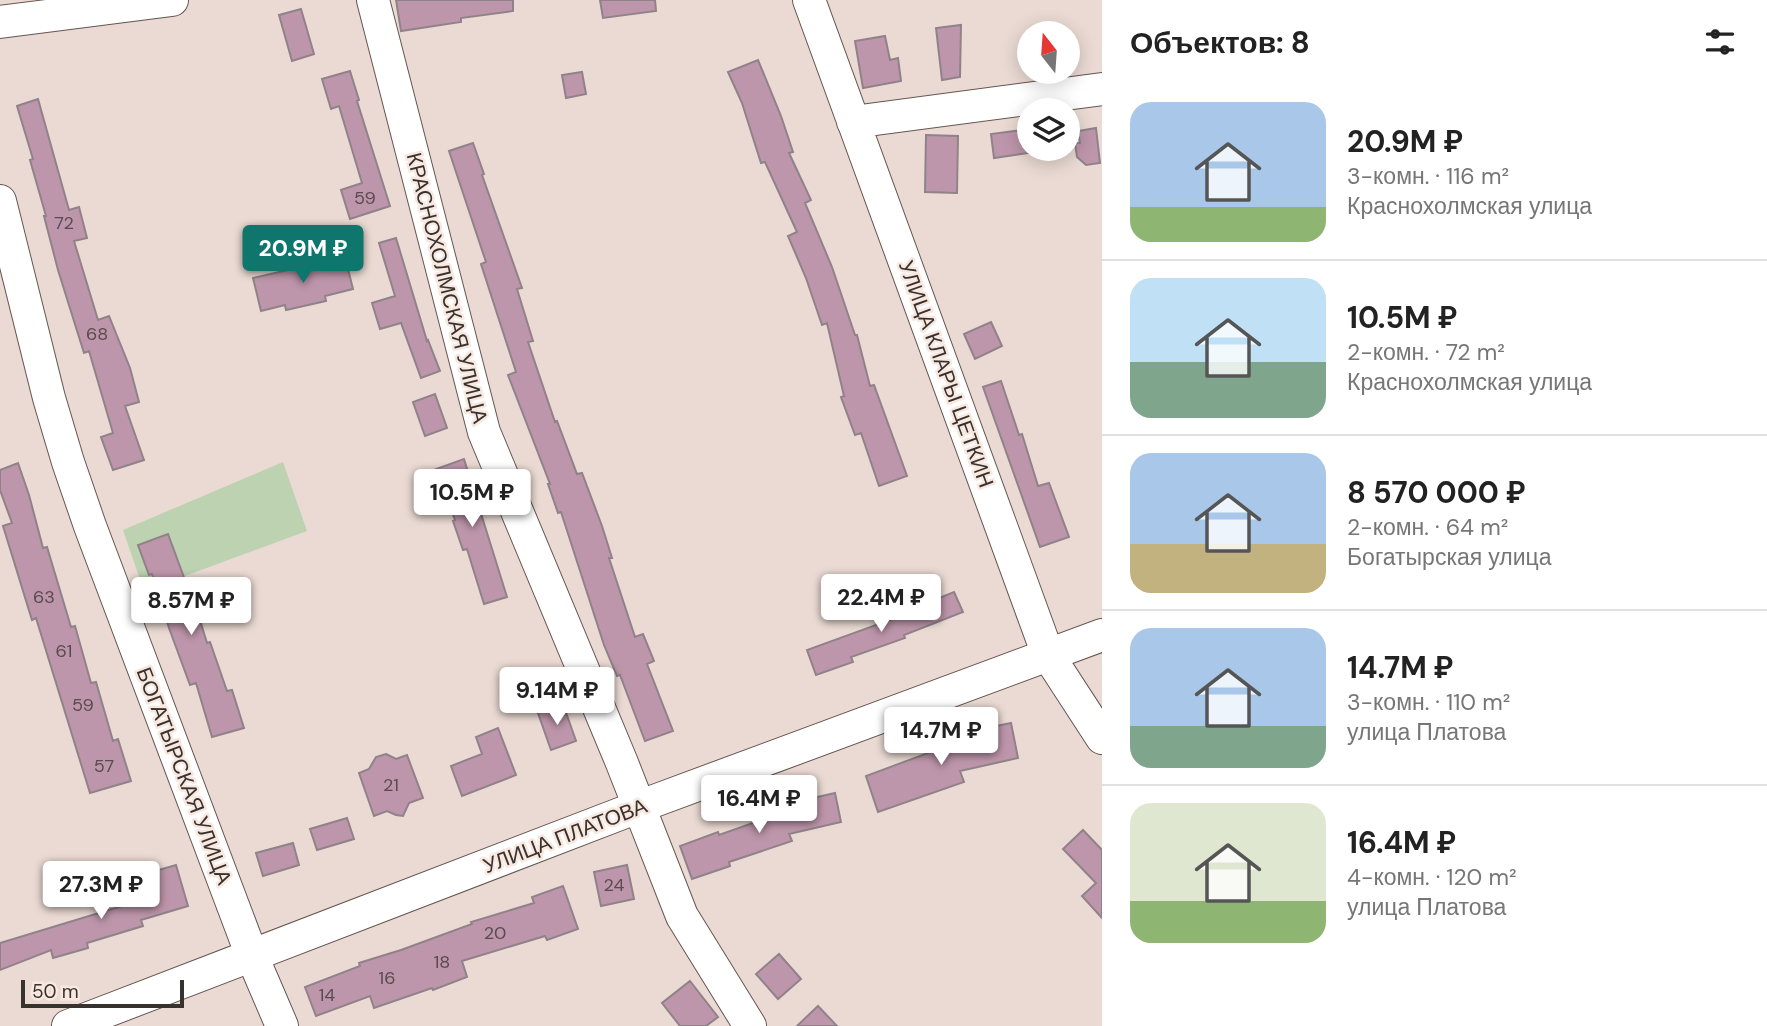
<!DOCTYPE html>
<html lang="ru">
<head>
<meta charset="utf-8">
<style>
	body { margin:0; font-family:"DM Sans",sans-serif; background:#f6f6f6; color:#222; height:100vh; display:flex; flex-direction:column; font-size:26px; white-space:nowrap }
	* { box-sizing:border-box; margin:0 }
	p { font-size:23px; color:#767676 }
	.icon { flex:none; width:38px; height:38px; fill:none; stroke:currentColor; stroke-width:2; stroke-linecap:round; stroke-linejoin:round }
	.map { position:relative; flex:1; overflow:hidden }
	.sheet { display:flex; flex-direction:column; background:#fff; width:665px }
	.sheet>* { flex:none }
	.needle { width:46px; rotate:343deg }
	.tools { position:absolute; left:1017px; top:21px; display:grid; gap:14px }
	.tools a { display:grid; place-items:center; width:63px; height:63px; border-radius:50%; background:#fff; box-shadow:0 4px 18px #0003; font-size:35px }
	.scale { position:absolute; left:21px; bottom:18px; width:163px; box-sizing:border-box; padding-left:7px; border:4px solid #38322f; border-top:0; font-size:19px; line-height:24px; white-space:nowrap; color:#38322f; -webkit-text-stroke:5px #f8e8e0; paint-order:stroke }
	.price { position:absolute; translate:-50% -60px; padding:0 16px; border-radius:7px; background:#fff; color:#222; font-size:23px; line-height:46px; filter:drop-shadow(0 2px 4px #0008) }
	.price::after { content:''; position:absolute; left:50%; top:42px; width:21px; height:16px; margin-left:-10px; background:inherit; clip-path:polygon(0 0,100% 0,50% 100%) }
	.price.current { background:#0f766e; color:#fff }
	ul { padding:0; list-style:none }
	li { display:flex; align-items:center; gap:21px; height:175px; padding:0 28px }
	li+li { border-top:2px solid #e0e0e0 }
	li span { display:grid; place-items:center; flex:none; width:196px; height:140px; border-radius:21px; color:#555 }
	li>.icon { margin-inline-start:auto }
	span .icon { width:84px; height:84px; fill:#fffc; stroke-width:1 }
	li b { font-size:30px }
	h2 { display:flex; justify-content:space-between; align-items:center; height:84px; padding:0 28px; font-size:30px }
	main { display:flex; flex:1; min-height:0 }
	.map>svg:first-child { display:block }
</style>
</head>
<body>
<main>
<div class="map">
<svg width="1102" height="1026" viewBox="0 0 1102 1026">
	<rect width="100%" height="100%" fill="#eadad3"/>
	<path fill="#bcd2b0" d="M 283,462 L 307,531 L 144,591 L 123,530 Z"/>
	<path fill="#be96ab" stroke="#908289" stroke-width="2" d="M 396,0 L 513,0 L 513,11 L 461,18 L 461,22 L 401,31 Z
		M 600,0 L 655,0 L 656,11 L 603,18 Z
		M 301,9 L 314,54 L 292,61 L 279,15 Z
		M 961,25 L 960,77 L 942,80 L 936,28 Z
		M 885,36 L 890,60 L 898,58 L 901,81 L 863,88 L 855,41 Z
		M 758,60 L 781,116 L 793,152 L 789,153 L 811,200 L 805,203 L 832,267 L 855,335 L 857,335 L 870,386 L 874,385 L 907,476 L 879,486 L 861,433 L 855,435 L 841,397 L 844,396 L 827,323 L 822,325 L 806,278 L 788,236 L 797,232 L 765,162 L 761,163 L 742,103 L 728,72 Z
		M 350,71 L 359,100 L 357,101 L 390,206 L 350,219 L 341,190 L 362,183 L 339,106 L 331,109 L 322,79 Z
		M 582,72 L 586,94 L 566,98 L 562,75 Z
		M 38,99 L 69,210 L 79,207 L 87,238 L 74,241 L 98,320 L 109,316 L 130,368 L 139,402 L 125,406 L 144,460 L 113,470 L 101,437 L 113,433 L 89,351 L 84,353 L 58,270 L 44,216 L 46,216 L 30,160 L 33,159 L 17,106 Z
		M 1096,128 L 1100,163 L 1086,165 L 1077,157 L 1075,143 L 1080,143 L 1078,131 Z
		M 1029,129 L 1029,153 L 994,158 L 991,134 Z
		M 926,135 L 958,136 L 957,193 L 925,192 Z
		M 473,143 L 484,174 L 482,175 L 522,288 L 517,289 L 533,341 L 528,342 L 555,422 L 557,421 L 577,474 L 582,473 L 602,526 L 612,558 L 609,558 L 635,637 L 643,634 L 654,661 L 647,664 L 673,731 L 645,741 L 620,675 L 617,676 L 604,645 L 561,512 L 558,513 L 548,484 L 550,484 L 508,375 L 516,372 L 481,264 L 486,262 L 449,151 Z
		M 396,238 L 427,341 L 428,340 L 440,371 L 421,378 L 401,323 L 380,329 L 372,303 L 395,296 L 379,243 Z
		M 345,257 L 353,289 L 325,296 L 326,301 L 286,310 L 285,305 L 261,311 L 253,278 Z
		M 991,322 L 1002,346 L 975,359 L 964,334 Z
		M 1001,381 L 1019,435 L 1022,434 L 1038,486 L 1049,483 L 1069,537 L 1040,547 L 983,387 Z
		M 435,394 L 447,428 L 425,436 L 413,402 Z
		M 464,459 L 507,597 L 484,604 L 467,549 L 463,550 L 453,521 L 455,520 L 436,469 Z
		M 18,463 L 29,495 L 43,548 L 47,547 L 71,627 L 75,626 L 91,683 L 96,682 L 113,741 L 118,739 L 131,781 L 90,793 L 36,618 L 32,620 L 3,526 L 12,523 L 0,490 L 0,470 Z
		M 168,534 L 189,591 L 191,591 L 207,643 L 210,642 L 227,691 L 232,690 L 244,728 L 212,737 L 196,683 L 190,685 L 169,628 L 152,574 L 149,575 L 138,545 Z
		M 954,592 L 963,612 L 904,635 L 905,638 L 851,657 L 853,662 L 816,675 L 807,650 L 923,608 L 922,605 Z
		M 563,704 L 576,741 L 551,750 L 538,713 Z
		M 1011,723 L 1018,758 L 960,771 L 964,782 L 878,812 L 866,776 L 974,736 L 972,731 Z
		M 498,728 L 516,775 L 462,796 L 451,766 L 482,754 L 476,737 Z
		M 386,754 L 396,759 L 407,755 L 423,798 L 409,803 L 403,816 L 396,815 L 387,811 L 374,816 L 359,773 L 369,769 L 376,757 Z
		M 835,793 L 841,822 L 789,834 L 792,841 L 729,862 L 730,866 L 692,879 L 680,846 L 718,832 L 719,835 L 792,809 L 791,803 Z
		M 347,818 L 354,839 L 317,850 L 310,829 Z
		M 1083,830 L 1102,850 L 1102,918 L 1082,896 L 1096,883 L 1063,849 Z
		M 293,843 L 299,865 L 263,876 L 256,853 Z
		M 176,865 L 188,906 L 141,920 L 143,926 L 87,943 L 88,948 L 53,958 L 51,950 L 0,970 L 0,943 L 145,899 L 138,876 Z
		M 627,865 L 634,899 L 601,906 L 594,872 Z
		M 563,886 L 578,929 L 547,940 L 545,936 L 462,961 L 467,977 L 433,990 L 432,988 L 374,1008 L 370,996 L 316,1016 L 305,987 L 360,966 L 359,963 L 401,950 L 472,924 L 471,922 L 534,903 L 532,897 Z
		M 779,954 L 801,979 L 778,999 L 756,974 Z
		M 690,981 L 718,1017 L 706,1026 L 680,1026 L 662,1003 Z
		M 818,1006 L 837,1026 L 797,1026 Z"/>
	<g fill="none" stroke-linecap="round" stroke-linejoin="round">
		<defs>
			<path id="minor" d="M 373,0 L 484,432 L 622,763 L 682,916 L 750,1026
				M 809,0 L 1048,655 L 1102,738
				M 0,22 L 172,0
				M 853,122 L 1102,89
				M 0,201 L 49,398 L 68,462 L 90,526 L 252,956 L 282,1026
				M 68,1026 L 638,807 L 1102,635"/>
		</defs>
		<use href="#minor" stroke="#645650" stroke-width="34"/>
		<use href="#minor" stroke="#fff" stroke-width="32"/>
	</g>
	<g text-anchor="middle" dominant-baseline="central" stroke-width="5" stroke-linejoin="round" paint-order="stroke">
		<g font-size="18" fill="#5a4b4e">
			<text x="365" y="198">59</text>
			<text x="64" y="223">72</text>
			<text x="97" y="334">68</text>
			<text x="44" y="597">63</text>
			<text x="64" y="651">61</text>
			<text x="83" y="705">59</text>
			<text x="104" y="766">57</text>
			<text x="391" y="785">21</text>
			<text x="614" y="885">24</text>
			<text x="495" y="933">20</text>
			<text x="442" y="962">18</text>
			<text x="387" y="978">16</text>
			<text x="327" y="995">14</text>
		</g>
		<g font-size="21" fill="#38322f" stroke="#f8e8e0">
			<text transform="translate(447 288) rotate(76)">КРАСНОХОЛМСКАЯ УЛИЦА</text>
			<text transform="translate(946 374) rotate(70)">УЛИЦА КЛАРЫ ЦЕТКИН</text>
			<text transform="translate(184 776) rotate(69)">БОГАТЫРСКАЯ УЛИЦА</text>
			<text transform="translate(565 836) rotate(-21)">УЛИЦА ПЛАТОВА</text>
		</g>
	</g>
</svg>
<div class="tools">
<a><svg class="needle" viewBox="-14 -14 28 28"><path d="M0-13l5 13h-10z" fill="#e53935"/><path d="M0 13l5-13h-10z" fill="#767676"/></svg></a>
<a><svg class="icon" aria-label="layers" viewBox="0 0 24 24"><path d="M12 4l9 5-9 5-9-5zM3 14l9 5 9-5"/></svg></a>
</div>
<div class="scale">50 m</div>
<b class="price current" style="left:303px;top:285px">20.9M ₽</b>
<b class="price" style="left:472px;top:529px">10.5M ₽</b>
<b class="price" style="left:881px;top:634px">22.4M ₽</b>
<b class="price" style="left:191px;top:637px">8.57M ₽</b>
<b class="price" style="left:557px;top:727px">9.14M ₽</b>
<b class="price" style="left:941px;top:767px">14.7M ₽</b>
<b class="price" style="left:759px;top:835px">16.4M ₽</b>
<b class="price" style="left:101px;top:921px">27.3M ₽</b>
</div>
<section class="sheet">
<h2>Объектов: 8<svg class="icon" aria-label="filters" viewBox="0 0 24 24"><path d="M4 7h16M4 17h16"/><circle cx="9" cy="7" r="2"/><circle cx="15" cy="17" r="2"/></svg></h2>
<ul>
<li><span style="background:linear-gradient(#a9c7e8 75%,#8fb573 0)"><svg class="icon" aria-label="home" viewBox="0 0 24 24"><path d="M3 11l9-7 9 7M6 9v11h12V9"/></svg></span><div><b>20.9M ₽</b><p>3-комн. · 116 m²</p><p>Краснохолмская улица</p></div></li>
<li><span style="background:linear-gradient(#bfe0f5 60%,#7fa58c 0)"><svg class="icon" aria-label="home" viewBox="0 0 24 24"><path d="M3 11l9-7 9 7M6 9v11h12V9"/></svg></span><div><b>10.5M ₽</b><p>2-комн. · 72 m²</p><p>Краснохолмская улица</p></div></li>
<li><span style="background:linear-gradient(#a9c7e8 65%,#c2b280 0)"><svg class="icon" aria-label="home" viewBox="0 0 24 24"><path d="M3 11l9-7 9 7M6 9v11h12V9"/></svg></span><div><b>8 570 000 ₽</b><p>2-комн. · 64 m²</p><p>Богатырская улица</p></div></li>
<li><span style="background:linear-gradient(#a9c7e8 70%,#7fa58c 0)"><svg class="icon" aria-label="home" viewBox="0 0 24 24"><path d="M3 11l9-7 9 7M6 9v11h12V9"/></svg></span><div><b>14.7M ₽</b><p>3-комн. · 110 m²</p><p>улица Платова</p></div></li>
<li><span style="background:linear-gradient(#dfe7d0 70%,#8fb573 0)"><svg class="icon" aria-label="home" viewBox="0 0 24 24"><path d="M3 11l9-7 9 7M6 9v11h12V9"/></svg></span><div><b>16.4M ₽</b><p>4-комн. · 120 m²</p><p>улица Платова</p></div></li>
</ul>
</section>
</main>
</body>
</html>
